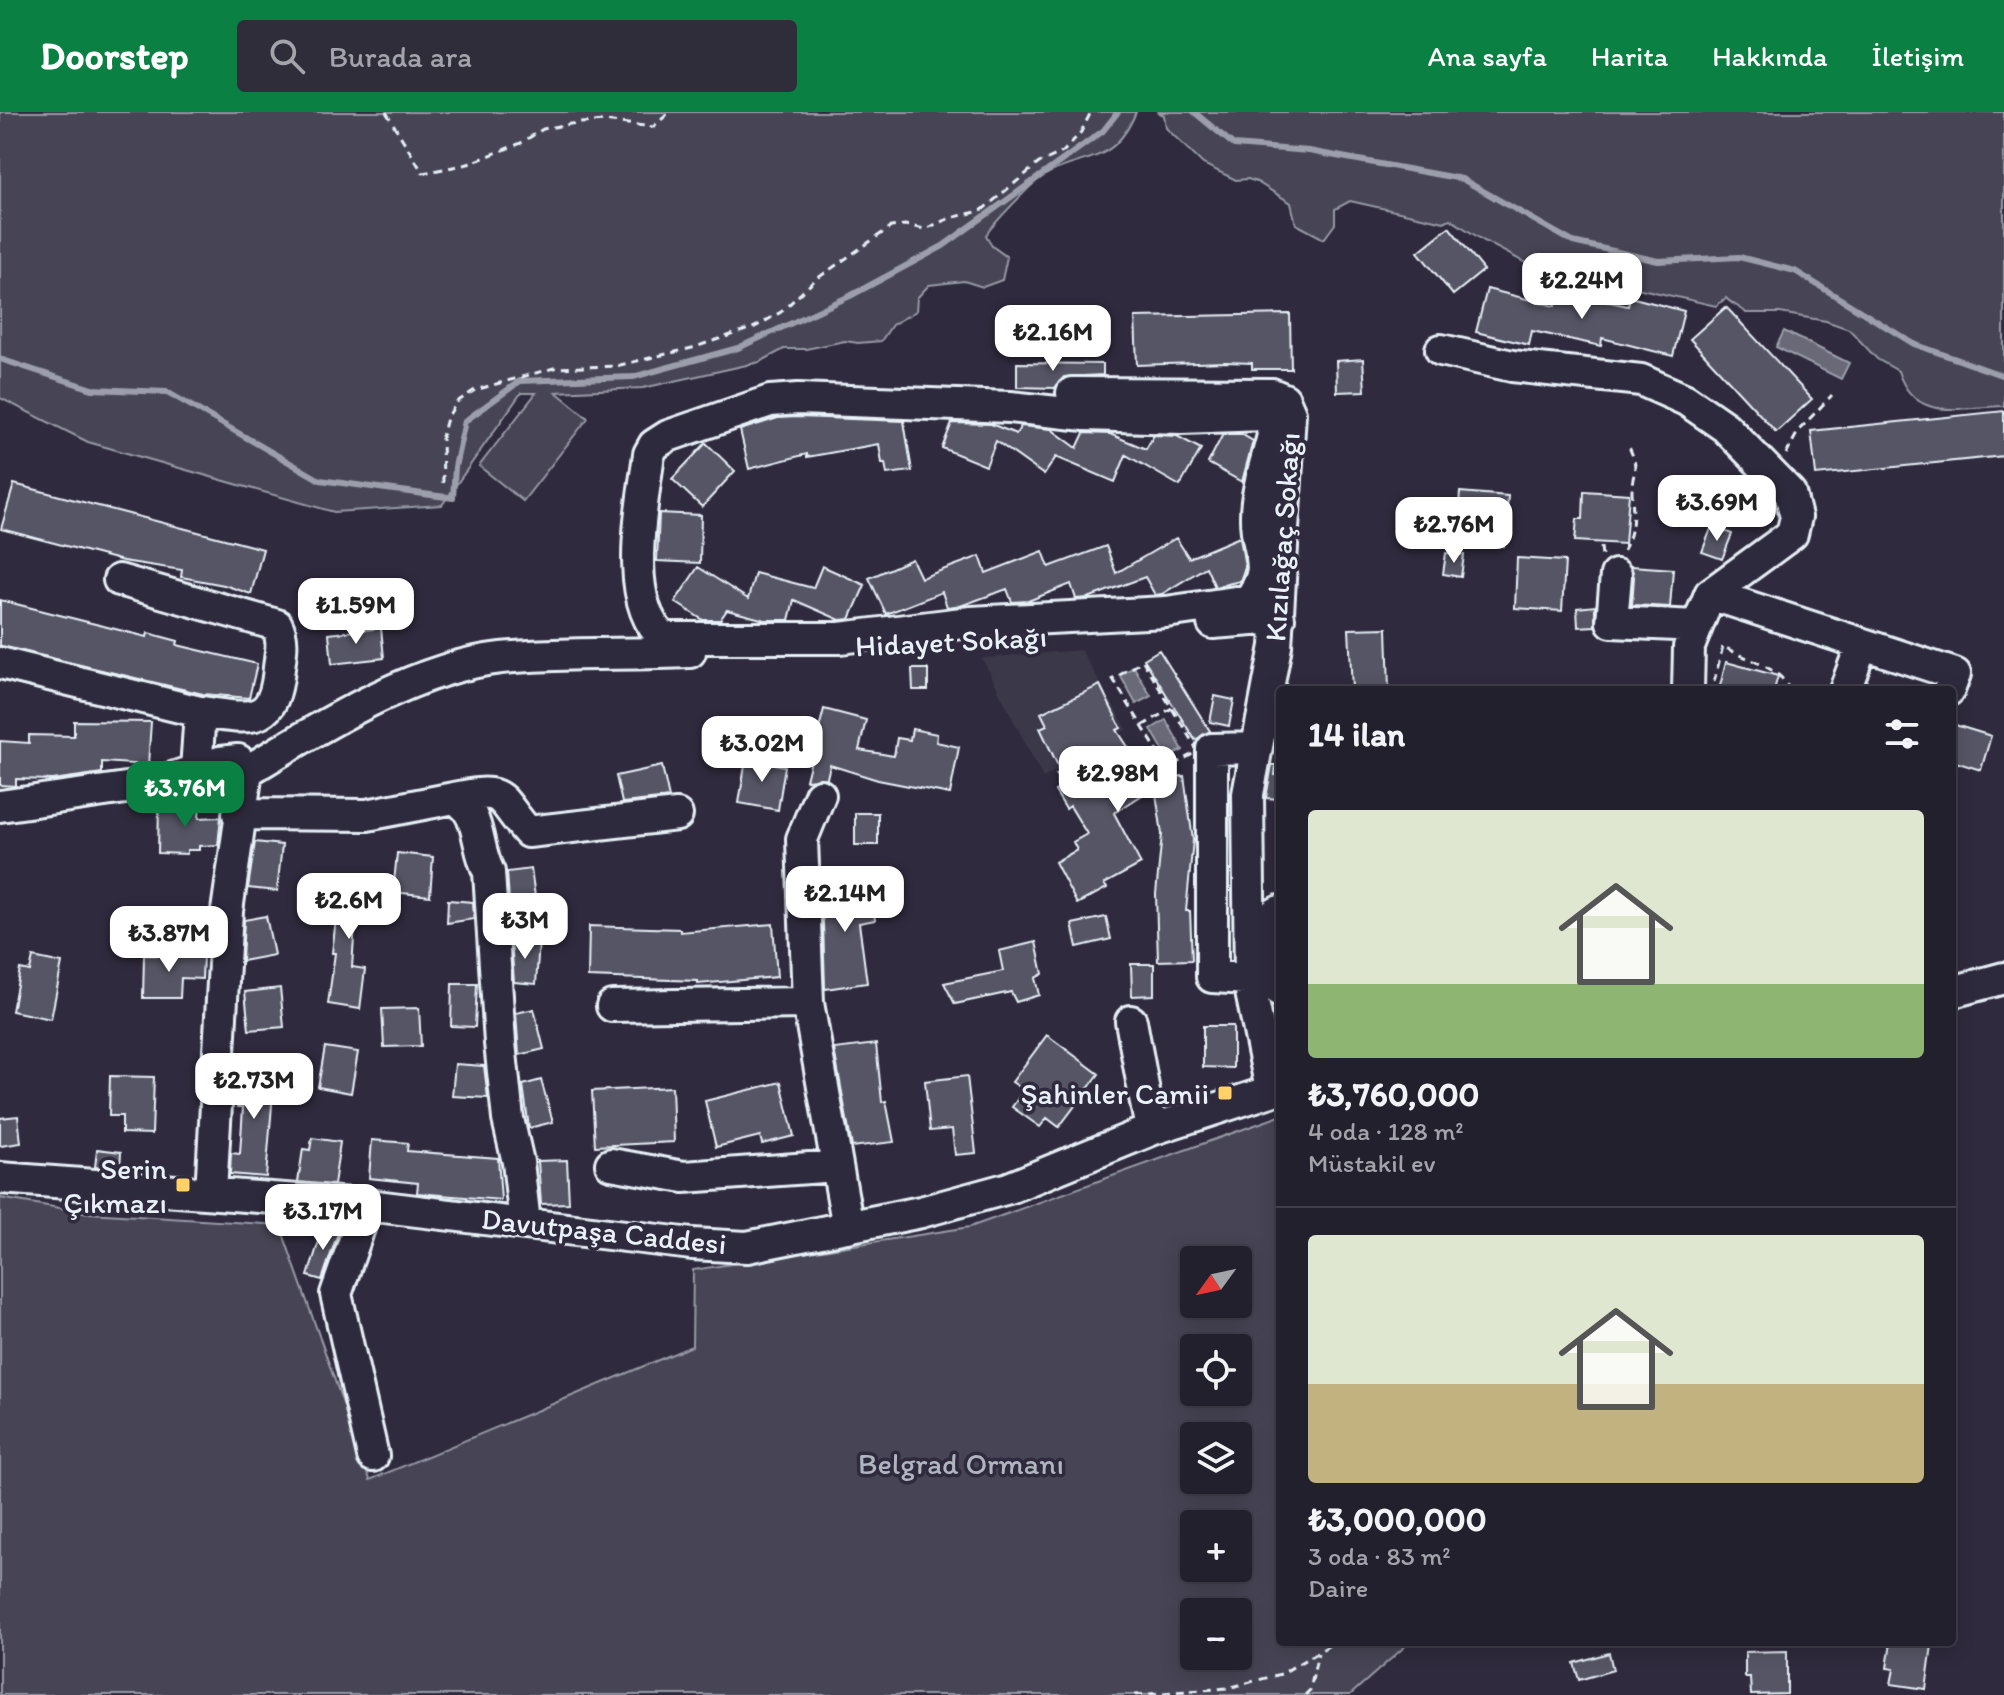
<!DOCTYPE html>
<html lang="tr">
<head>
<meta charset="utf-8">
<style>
	body { margin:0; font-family:Itim,sans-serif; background:#2f2d3a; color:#f1f3f6; height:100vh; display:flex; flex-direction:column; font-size:30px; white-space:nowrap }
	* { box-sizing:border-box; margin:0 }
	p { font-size:26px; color:#a3a3aa }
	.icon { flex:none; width:44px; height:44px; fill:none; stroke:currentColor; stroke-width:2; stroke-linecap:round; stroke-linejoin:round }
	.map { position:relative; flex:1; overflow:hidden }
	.panel { position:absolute; left:1276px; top:574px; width:680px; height:960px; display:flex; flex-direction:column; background:#23202e; border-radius:8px; box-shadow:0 4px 20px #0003,0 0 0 2px #403e4a }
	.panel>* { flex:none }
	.needle { width:52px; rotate:237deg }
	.tools { position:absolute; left:1180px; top:1134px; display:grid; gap:16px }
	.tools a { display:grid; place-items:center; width:72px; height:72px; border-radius:8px; background:#23202e; box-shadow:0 4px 20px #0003,0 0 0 2px #403e4a; font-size:40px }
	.price { position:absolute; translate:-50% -68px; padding:0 18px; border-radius:16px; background:#fff; color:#222; font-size:26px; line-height:52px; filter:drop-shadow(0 2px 4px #0008) }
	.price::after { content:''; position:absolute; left:50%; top:48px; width:24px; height:18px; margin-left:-12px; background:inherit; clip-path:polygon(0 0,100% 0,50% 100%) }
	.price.active { background:#0b8043; color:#fff }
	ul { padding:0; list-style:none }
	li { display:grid; align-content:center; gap:16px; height:424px; padding:0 32px }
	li+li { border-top:2px solid #403e4a }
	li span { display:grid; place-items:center; height:248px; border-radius:8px; color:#555 }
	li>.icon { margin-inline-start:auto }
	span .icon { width:144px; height:144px; fill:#fffc; stroke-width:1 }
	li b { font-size:34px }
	h2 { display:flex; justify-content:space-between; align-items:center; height:96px; padding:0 32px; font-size:34px }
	header { display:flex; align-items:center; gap:48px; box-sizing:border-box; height:112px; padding:0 40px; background:#0b8043; color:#fff }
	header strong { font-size:38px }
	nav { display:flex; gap:44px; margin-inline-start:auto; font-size:28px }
	.search { width:560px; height:72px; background:#2f2d3a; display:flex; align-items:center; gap:20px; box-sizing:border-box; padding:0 28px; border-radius:8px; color:#a3a3aa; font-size:30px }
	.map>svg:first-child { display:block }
</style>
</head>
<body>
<header>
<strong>Doorstep</strong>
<div class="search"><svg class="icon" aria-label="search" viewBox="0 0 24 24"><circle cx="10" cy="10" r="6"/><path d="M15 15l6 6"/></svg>Burada ara</div>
<nav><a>Ana sayfa</a><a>Harita</a><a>Hakkında</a><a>İletişim</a></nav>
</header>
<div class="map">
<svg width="2004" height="1583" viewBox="0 0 2004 1583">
	<rect width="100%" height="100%" fill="#2f2a3d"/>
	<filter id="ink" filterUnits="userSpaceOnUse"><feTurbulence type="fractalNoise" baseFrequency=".0125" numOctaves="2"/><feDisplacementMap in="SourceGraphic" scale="16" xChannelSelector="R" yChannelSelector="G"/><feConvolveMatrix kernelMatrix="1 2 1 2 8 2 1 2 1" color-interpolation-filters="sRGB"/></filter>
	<g filter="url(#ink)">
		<path fill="#3b3749" d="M 1081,538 L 1127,617 L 1043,666 L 982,546 Z"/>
		<path fill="#464455" stroke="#979aa6" stroke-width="2" fill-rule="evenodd" d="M 0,0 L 1136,0 C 1113,55 1085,41 1043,64 C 1033,70 993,112 986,123 L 992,134 L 1007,145 L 1002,168 L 983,175 L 964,169 L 929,173 L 917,186 L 916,199 L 892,213 L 881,229 L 858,231 L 845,229 L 806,237 L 784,237 L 760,250 L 643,276 L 556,280 L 588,306 L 523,389 L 479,354 L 536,281 L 521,281 L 442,393 L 334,400 L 88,330 L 0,286 Z
			M 1157,0 L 2004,0 L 2004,294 C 1958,295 1915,311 1898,259 L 1877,247 L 1849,217 L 1826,209 L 1780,201 L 1746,201 C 1740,194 1732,193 1726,186 L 1716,194 L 1624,173 L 1611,181 L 1539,163 L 1526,151 L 1484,129 L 1450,107 L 1444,110 L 1350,89 L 1335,97 L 1335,112 L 1324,127 L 1296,112 L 1291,91 L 1257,70 L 1248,67 L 1236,68 L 1203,52 L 1166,16 L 1164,3 Z
			M 1280,1004 L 1280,1530 L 1410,1530 L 1350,1583 L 0,1583 L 0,1086 L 89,1101 L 280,1113 L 370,1368 L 692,1234 L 693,1158 L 970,1115 ZM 1194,1148 L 1238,1148 L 1238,1192 L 1194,1192 ZM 1194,1236 L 1238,1236 L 1238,1280 L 1194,1280 ZM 1194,1324 L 1238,1324 L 1238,1368 L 1194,1368 ZM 1194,1412 L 1238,1412 L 1238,1456 L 1194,1456 ZM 1194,1500 L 1238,1500 L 1238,1544 L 1194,1544 Z"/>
		<path fill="#696978" stroke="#9c9fab" stroke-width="2" d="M 1784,219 L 1849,251 L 1841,267 L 1776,235 Z
			M 1134,555 L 1151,584 L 1136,592 L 1120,563 Z
			M 1166,608 L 1183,638 L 1168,646 L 1151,617 Z"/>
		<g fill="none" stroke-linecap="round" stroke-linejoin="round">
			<path stroke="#9c9fab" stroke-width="6" d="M 1194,0 L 1234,33 L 1309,39 L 1462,67 L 1573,130 L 1658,149 L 1739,145 L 1795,159 L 1914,232 L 2004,264
				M 0,247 L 92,277 L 167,280 L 320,368 L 453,386 L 455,355 L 465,309 L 520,269 L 633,265 L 738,236 L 850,184 L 943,134 L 1103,19 L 1118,0"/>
		</g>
		<path fill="#575565" stroke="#e8f1f8" stroke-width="2" d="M 1449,115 L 1484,158 L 1453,183 L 1418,140 Z
			M 1487,177 L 1555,194 L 1559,179 L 1628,194 L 1630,185 L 1684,199 L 1673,244 L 1602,226 L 1601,234 L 1532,219 L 1529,233 L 1476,220 Z
			M 1726,195 L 1812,287 L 1776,320 L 1690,227 Z
			M 1290,202 L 1291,257 L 1252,257 L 1252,251 L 1226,250 L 1137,253 L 1135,205 Z
			M 1363,247 L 1365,279 L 1337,280 L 1336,249 Z
			M 1017,251 L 1103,252 L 1103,263 L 1064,265 L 1055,276 L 1017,275 Z
			M 2004,299 L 2004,344 L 1816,363 L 1811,319 Z
			M 798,305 L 904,309 L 912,359 L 887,362 L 885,351 L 882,351 L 879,332 L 807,345 L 807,342 L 749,357 L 740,318 L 778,306 Z
			M 952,311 L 991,312 L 1016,322 L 1021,314 L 1051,317 L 1077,336 L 1084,321 L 1110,322 L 1146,337 L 1154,323 L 1177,324 L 1201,337 L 1180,374 L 1126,343 L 1115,370 L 1056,345 L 1044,363 L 996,329 L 986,354 L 942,336 Z
			M 1223,322 L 1241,322 L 1253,329 L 1242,370 L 1208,351 Z
			M 706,331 L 735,359 L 702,395 L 672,367 Z
			M 14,372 L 263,437 L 251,482 L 224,473 L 181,465 L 182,458 L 123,449 L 1,417 Z
			M 1584,379 L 1629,382 L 1625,432 L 1575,429 L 1577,407 L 1583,407 Z
			M 1460,380 L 1508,384 L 1504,434 L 1456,430 Z
			M 659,401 L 701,403 L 700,451 L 657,449 Z
			M 1712,414 L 1732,422 L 1722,447 L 1702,440 Z
			M 1240,425 L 1245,455 L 1240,469 L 1215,475 L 1206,455 L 1162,482 L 1155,483 L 1145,465 L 1088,486 L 1076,487 L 1071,472 L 1028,489 L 1012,490 L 1007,477 L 963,493 L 947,495 L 942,480 L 886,502 L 869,466 L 912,447 L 921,466 L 980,444 L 986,461 L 1043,439 L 1049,455 L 1106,434 L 1116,461 L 1176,426 L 1189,446 Z
			M 1446,441 L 1464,443 L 1461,465 L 1443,462 Z
			M 1517,446 L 1565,449 L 1562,499 L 1515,496 Z
			M 822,454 L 865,473 L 850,507 L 840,508 L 794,488 L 789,508 L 765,508 L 727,498 L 720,508 L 703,508 L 675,490 L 698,455 L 748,487 L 755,461 L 813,476 Z
			M 1631,454 L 1673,457 L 1670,495 L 1632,493 L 1634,465 Z
			M 0,488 L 147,525 L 148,521 L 178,529 L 177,533 L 257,552 L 249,586 L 203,582 L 0,534 Z
			M 1595,494 L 1595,514 L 1578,515 L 1577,496 Z
			M 381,516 L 384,546 L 332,552 L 329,522 Z
			M 1387,516 L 1389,578 L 1352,578 L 1349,517 Z
			M 1159,538 L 1210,619 L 1195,628 L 1144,547 Z
			M 1726,550 L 1778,564 L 1774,578 L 1719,578 Z
			M 912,557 L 928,557 L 928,578 L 913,578 Z
			M 1100,573 L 1121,616 L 1117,618 L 1145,661 L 1128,672 L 1184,664 L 1193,728 L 1186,799 L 1190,799 L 1192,848 L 1158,849 L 1156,782 L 1162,722 L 1155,675 L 1114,701 L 1141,752 L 1104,772 L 1107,776 L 1077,792 L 1055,750 L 1077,738 L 1073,730 L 1087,722 L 1070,694 L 1066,697 L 1055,679 L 1063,674 L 1056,663 L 1061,660 L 1040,616 L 1047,613 L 1041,601 Z
			M 1215,584 L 1234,588 L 1229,614 L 1210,610 Z
			M 824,597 L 866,608 L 859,638 L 894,644 L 897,626 L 910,628 L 912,617 L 937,622 L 936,630 L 959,635 L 950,682 L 878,668 L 830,653 L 827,666 L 806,668 Z
			M 74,609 L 151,610 L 148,653 L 102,650 L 102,661 L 53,668 L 16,667 L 16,674 L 0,673 L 0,629 L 29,631 L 29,623 L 74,624 Z
			M 1952,612 L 1991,624 L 1981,658 L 1952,649 Z
			M 746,647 L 785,654 L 778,698 L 739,691 Z
			M 1272,653 L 1276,653 L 1275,663 L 1280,663 L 1280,687 L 1266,686 Z
			M 662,654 L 669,686 L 622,691 L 616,664 Z
			M 159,691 L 200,692 L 199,706 L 221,705 L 218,733 L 199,734 L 199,738 L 187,738 L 187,742 L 158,741 Z
			M 855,701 L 878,701 L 878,733 L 855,733 Z
			M 255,730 L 282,733 L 277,779 L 248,776 Z
			M 397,741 L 433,745 L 430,784 L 393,780 Z
			M 531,757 L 537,798 L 510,802 L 507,760 Z
			M 340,762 L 371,765 L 366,812 L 355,811 L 352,855 L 365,857 L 360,897 L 328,892 L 335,841 L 332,841 L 338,789 L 350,787 L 338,786 Z
			M 869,770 L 875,808 L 859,811 L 867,871 L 825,877 L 822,778 Z
			M 448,788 L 473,790 L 474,807 L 447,811 Z
			M 266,804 L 274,843 L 242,849 L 244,808 Z
			M 1106,805 L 1111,827 L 1077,835 L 1072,812 Z
			M 773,812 L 777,865 L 698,872 L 698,869 L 588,865 L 589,814 L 680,817 L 680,820 Z
			M 511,828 L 539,830 L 536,872 L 514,870 Z
			M 1036,830 L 1043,862 L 1035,866 L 1039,883 L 1016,890 L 1011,880 L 955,892 L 944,871 L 1003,859 L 999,839 Z
			M 144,843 L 203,844 L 202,867 L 181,866 L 180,886 L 143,886 Z
			M 33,845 L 62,851 L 51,907 L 12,899 L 20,857 L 30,859 Z
			M 1131,852 L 1154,852 L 1154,883 L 1132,884 Z
			M 452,872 L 477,872 L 475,915 L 451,914 Z
			M 280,876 L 284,915 L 249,918 L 245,880 Z
			M 419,896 L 421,934 L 384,935 L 382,897 Z
			M 534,897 L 544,937 L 519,943 L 516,901 Z
			M 1203,914 L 1233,914 L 1233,956 L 1203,955 Z
			M 1047,923 L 1099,962 L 1059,1015 L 1047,1006 L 1040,1015 L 1012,995 L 1024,978 L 1012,970 Z
			M 876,932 L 882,990 L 886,989 L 894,1030 L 852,1035 L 834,937 Z
			M 325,935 L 358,940 L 351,981 L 318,975 Z
			M 455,952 L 484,954 L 488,986 L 452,984 Z
			M 241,954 L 275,957 L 266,1065 L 230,1062 L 231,1041 L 240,1042 L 243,995 L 237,995 Z
			M 110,964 L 154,965 L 152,1022 L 122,1021 L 122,1004 L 109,1004 Z
			M 967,964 L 976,1041 L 955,1043 L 952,1017 L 930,1019 L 925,969 Z
			M 541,968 L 553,1010 L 529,1016 L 523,973 Z
			M 781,970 L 794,1024 L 762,1032 L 760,1024 L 716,1035 L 705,989 Z
			M 672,975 L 674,1030 L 595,1034 L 592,979 Z
			M 18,1004 L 21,1031 L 0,1034 L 0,1006 Z
			M 312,1026 L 340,1030 L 334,1073 L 298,1070 L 303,1037 L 310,1038 Z
			M 372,1028 L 408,1031 L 407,1039 L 498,1046 L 501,1088 L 417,1081 L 418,1071 L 369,1066 Z
			M 97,1037 L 121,1040 L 120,1057 L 95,1055 Z
			M 567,1048 L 569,1091 L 541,1092 L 538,1049 Z
			M 324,1113 L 339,1118 L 322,1168 L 308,1164 Z
			M 1891,1530 L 1932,1533 L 1926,1577 L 1891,1572 L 1894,1557 L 1887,1556 Z
			M 1787,1539 L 1787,1582 L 1751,1583 L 1750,1565 L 1745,1565 L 1745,1540 Z
			M 1609,1541 L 1613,1558 L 1579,1568 L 1574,1551 Z"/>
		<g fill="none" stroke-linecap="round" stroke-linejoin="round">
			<defs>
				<path id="minor" d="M 1441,238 L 1512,254 L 1641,268 L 1686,288 L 1725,315 L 1790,381 L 1796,405 L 1792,422 L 1710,482 L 1689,535 L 1688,578
					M 1072,281 L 1272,282 L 1284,287 L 1290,301 L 1276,534 L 1248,682 L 1250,875 L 1271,977
					M 798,287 L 1010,295 L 1085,303 L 1181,306 L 1264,303 L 1271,311 L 1273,323 C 1267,349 1256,378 1256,404 C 1255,441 1276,453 1249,488 L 1166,500 L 971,510 L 840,526 L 664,526 C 621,490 643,390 649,342 L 654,333 L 668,324 L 770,289 Z
					M 1616,463 L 1612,510 L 1697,514
					M 119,468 L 277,513 C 284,527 281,540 279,556 C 274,616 249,606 200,600
					M 1710,482 L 1955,562 L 1949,578
					M 1213,511 L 1279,506
					M 0,551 L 200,600 L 196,658
					M 1845,578 L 1862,532
					M 247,659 C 320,615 415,555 501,546 C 563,540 627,543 690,540
					M 820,683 L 802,727 L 808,891 L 848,1115
					M 454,686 C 508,675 496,684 528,720 L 677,703
					M 0,694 L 154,672 L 220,650 L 238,648 L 247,659 L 227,799 L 211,1081
					M 238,702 L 367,703 L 454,686 C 482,700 475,735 489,760 L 500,931 L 508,1007 L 518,1050 L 525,1111
					M 1280,799 L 1276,801 L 1271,834 L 1280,879
					M 1250,867 L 1212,865 L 1212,637 L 1256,636
					M 1952,880 L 2004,866
					M 612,894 L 808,891
					M 1131,909 L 1151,1018
					M 611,1052 L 684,1065 L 837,1054
					M 0,1066 L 367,1093 L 692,1132 L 747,1135 L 921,1100 L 1009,1076 L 1151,1018 L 1280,976
					M 367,1093 L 336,1182 L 373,1344"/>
			</defs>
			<use href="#minor" stroke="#e8f1f8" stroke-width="36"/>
			<path stroke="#e8f1f8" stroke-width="3" stroke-dasharray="8 6" stroke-linecap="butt" d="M 386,0 L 423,61 L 468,52 L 521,31 L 543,17 L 570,12 L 604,9 L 653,15 L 670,0
				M 1786,342 L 1799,318 L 1832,283
				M 443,371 L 442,325 L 447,306 L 457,290 L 475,278 L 554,256 L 616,254 L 692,236 L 755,215 L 781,200 L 815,168 L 891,115 L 905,113 L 925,117 L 950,106 L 981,99 L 1039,51 L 1063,40 L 1081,20 L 1091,0
				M 1601,435 L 1602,444
				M 1623,439 C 1635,419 1633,402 1632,380 C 1631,359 1641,360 1629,335
				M 1143,549 L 1198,639 L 1168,656 L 1113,567 Z
				M 1714,570 L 1723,534 C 1743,547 1782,555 1789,578
				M 1142,614 L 1172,596
				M 1952,947 L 1952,955
				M 1135,1583 L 1228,1576 L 1281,1562 L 1335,1530
				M 1305,1583 L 1310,1578 L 1318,1541"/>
			<use href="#minor" stroke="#2f2a3d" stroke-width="30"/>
		</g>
	</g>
	<g fill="#ffd166" stroke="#2f2a3d" stroke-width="3">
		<rect x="1217" y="973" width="16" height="16" rx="4"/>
		<rect x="175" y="1065" width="16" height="16" rx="4"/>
	</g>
	<g text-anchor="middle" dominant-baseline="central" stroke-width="7" stroke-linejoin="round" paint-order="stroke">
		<g font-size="30" fill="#e8f1f8" stroke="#2f2a3d">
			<text transform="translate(1282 425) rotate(-86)">Kızılağaç Sokağı</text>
			<text transform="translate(951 529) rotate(-3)">Hidayet Sokağı</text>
			<text transform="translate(604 1119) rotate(6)">Davutpaşa Caddesi</text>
		</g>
		<g font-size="30" fill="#e8f1f8" stroke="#2f2a3d" text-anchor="end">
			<text x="1209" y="981">Şahinler Camii</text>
			<text x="167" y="1056">Serin<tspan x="167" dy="34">Çıkmazı</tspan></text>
		</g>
		<g font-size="30" fill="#afb4bf" stroke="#2f2a3d">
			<text x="961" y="1351">Belgrad Ormanı</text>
		</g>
	</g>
</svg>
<div class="tools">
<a><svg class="needle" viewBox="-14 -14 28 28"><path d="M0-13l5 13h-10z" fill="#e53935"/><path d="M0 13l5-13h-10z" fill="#a3a3aa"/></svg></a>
<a><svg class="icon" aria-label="locate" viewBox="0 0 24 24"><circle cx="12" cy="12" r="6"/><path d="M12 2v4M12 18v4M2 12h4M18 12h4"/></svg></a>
<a><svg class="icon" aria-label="layers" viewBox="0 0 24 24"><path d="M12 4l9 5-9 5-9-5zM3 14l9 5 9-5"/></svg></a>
<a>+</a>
<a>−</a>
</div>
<b class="price" style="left:1582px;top:209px">₺2.24M</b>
<b class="price" style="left:1053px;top:261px">₺2.16M</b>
<b class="price" style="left:1717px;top:431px">₺3.69M</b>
<b class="price" style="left:1454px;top:453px">₺2.76M</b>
<b class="price" style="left:356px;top:534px">₺1.59M</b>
<b class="price" style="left:762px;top:672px">₺3.02M</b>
<b class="price" style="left:1118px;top:702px">₺2.98M</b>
<b class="price active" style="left:185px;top:717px">₺3.76M</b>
<b class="price" style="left:845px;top:822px">₺2.14M</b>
<b class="price" style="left:349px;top:829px">₺2.6M</b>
<b class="price" style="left:525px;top:849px">₺3M</b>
<b class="price" style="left:169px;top:862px">₺3.87M</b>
<b class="price" style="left:254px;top:1009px">₺2.73M</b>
<b class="price" style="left:323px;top:1140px">₺3.17M</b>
<section class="panel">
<h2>14 ilan<svg class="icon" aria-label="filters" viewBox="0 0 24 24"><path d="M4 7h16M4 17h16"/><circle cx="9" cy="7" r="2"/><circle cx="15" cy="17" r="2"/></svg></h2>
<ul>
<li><span style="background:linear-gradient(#dfe7d0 70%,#8fb573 0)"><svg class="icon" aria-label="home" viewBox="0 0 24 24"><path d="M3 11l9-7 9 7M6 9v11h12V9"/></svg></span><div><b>₺3,760,000</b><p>4 oda · 128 m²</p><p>Müstakil ev</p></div></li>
<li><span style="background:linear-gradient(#dfe7d0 60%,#c2b280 0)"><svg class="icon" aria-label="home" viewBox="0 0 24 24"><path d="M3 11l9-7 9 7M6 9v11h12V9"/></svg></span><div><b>₺3,000,000</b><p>3 oda · 83 m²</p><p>Daire</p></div></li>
</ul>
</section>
</div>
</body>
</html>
